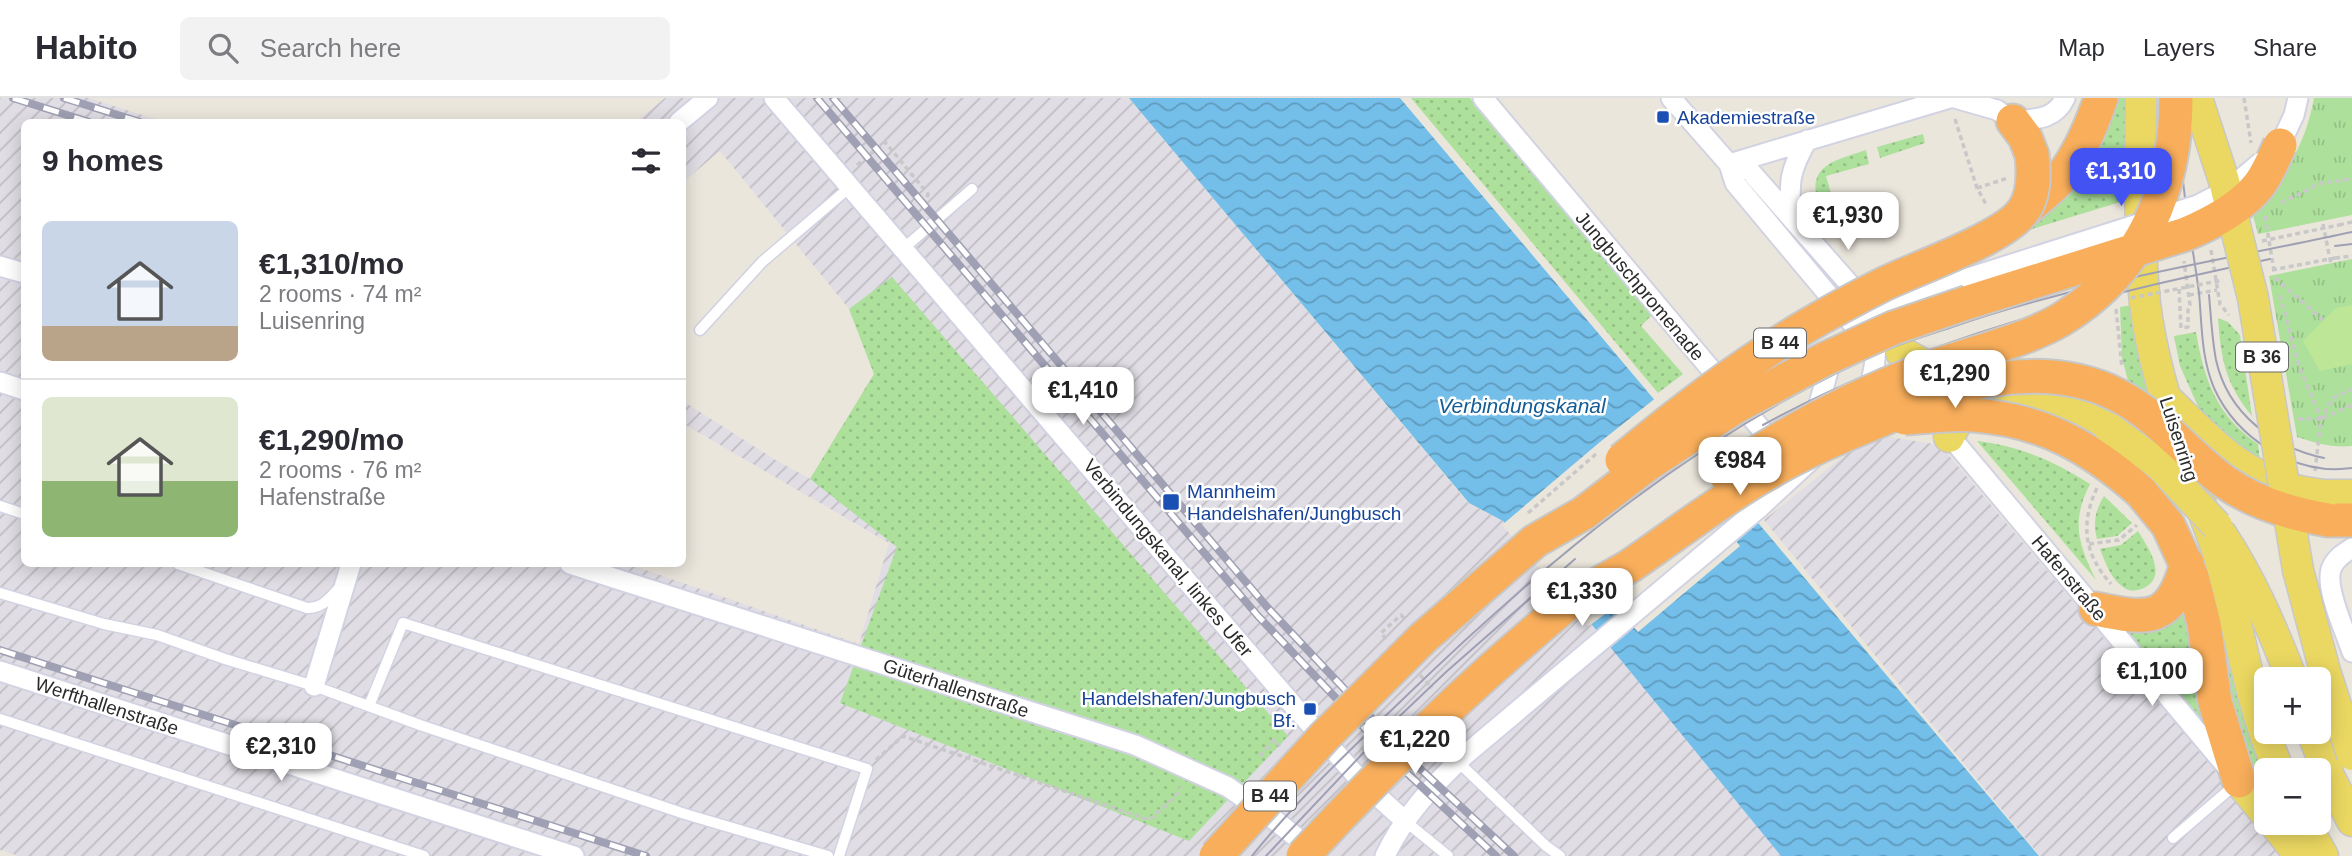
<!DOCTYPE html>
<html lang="en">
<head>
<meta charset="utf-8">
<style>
	body { margin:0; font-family:Helvetica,sans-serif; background:#f2f2f3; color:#2b2b33; height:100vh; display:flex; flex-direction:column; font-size:26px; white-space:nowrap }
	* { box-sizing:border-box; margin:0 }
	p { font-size:23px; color:#7c7c81 }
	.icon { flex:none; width:38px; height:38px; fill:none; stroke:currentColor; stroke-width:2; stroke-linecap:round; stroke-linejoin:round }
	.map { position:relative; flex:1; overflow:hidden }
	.sheet { position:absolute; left:21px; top:21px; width:665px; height:448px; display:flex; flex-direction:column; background:#fff; border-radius:10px; box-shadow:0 4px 18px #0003 }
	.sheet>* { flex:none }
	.tools { position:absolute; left:2254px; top:569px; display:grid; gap:14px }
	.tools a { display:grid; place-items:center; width:77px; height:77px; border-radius:10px; background:#fff; box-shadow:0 4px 18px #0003; font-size:35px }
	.price { position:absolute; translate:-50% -60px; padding:0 16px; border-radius:14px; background:#fff; color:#222; font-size:23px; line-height:46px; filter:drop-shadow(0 2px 4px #0008) }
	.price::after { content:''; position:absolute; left:50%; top:42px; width:21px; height:16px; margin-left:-10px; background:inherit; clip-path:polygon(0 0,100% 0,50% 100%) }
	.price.selected { background:#4252f3; color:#fff }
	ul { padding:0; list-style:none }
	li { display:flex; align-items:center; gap:21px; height:175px; padding:0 21px }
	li+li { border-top:2px solid #e1e1e2 }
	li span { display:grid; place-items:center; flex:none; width:196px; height:140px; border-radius:10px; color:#555 }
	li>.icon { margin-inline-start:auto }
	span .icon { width:84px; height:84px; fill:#fffc; stroke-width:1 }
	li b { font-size:30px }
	h2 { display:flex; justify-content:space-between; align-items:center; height:84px; padding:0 21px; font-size:30px }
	header { display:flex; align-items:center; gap:42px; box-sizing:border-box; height:98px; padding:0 35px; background:#fff; border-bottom:2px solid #e1e1e2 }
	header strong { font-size:33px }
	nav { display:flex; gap:38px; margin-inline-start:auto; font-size:24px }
	.search { width:490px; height:63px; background:#f2f2f3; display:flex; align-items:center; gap:18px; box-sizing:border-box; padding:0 24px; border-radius:10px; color:#7c7c81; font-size:26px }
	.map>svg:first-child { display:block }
</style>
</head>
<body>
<header>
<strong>Habito</strong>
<div class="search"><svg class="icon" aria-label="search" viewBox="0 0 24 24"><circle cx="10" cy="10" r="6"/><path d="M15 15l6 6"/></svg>Search here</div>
<nav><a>Map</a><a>Layers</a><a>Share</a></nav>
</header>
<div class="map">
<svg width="2352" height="758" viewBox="0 0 2352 758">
	<defs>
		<pattern id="industrial-furrows" width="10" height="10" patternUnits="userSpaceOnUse" patternTransform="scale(1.75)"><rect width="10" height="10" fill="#e0dde4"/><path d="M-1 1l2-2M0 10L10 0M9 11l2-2" fill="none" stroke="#c0bec4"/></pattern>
		<pattern id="grass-dots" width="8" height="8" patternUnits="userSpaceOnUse" patternTransform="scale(1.75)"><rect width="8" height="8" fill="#ace09b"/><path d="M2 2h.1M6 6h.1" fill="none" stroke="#94c086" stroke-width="1.8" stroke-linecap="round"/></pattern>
		<pattern id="park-tufts" width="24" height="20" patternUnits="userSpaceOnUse" patternTransform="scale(1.75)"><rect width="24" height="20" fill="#ace09b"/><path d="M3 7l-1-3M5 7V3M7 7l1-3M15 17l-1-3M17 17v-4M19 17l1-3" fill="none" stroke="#94c086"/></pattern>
		<pattern id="water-waves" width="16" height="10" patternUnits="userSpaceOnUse" patternTransform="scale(1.75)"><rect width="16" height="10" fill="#73bfea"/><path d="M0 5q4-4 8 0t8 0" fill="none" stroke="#5f9bbe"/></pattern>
	</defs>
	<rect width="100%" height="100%" fill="#ebe6dc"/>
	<path fill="url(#industrial-furrows)" d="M 0,0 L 89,0 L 164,24 L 24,24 L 24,466 L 628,466 L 859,546 L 889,445 L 682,325 L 683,303 L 774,361 L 810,381 L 874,276 L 849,211 L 720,53 L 683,84 L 682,24 L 636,24 L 665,0 L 1129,0 L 1468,405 L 1503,423 L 1593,528 L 1781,758 L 19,758 L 0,752 Z
		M 1871,336 L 1940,347 L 2289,758 L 2040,758 L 1764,422 Z"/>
	<path fill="url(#grass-dots)" d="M 1411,0 L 1470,0 L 1653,216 L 1641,228 L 1683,276 L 1658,295 Z
		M 2113,0 L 2127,0 L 2127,102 L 2029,132 L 2056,107 Z
		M 1923,36 L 1925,45 L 1880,60 L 1877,49 Z
		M 1866,52 L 1869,66 L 1826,78 L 1832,99 L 1818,104 C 1806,66 1838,62 1866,52 Z
		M 892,179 L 1288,638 L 1189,743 L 840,605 L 897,449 L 810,381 L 874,276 L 849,211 Z
		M 2133,207 L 2152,305 L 2130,290 L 2122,260 L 2120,209 Z
		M 2218,220 L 2228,224 L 2240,237 L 2252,318 C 2225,285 2221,261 2218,220 Z
		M 2196,234 C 2204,282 2217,318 2258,346 L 2261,370 L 2205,324 L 2180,268 L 2174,238 Z
		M 1977,343 C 2020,348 2054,363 2090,386 C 2071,423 2078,446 2096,482 Z
		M 2104,398 L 2132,425 L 2117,438 L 2097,441 C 2093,424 2095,413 2104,398 Z
		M 2138,433 C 2147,448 2169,478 2144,490 C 2137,493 2129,494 2123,489 C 2111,481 2105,464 2100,451 L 2121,447 Z
		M 2184,501 L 2209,635 L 2121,529 Z
		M 2224,557 L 2240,594 L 2266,672 L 2266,700 L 2237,649 Z"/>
	<path fill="url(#park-tufts)" d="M 2314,0 L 2352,0 L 2352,117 L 2258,136 L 2252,114 C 2285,74 2304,53 2314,0 Z
		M 2352,161 L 2352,348 C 2332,350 2315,345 2297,339 L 2269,178 Z"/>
	<path fill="#bde797" d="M 2352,207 L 2352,266 L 2320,273 L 2303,243 L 2336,210 Z"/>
	<path fill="url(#water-waves)" d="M 1129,0 L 1400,0 L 2039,758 L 1781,758 L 1593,528 L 1503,423 L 1469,405 Z"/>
	<path fill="#ebe6dc" d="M 1657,299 L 1754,414 L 1727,432 L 1740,448 L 1638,534 L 1616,508 L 1589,528 L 1502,427 L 1600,344 Z"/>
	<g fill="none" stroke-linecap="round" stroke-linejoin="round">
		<defs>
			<path id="lane" d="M 904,150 L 972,91
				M 700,232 L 762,164 L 850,89
				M 0,408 L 24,416
				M 178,466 L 307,510 C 323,510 330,500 340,489
				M 0,495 L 104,526 L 157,537 L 225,561 L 314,588 L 420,627 L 685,716 L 828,758
				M 369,608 L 403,525 L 867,671 L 839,758
				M 0,621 L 424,758
				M 1458,664 L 1546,748 L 1560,758
				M 1405,723 L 1448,758
				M 2173,740 L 2236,686"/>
			<path id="street" d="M 774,0 L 1292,606 L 1362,684 L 1405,723
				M 1483,0 L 1777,350
				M 1671,0 L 1729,66 L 1735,85 L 1872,249
				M 1955,0 L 1997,12 L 2013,23 C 2035,21 2055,22 2065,0
				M 679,24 L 708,0
				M 2280,47 L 2294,17 L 2298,0
				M 1729,66 L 1750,73 L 1874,214 L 1892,240
				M 1729,66 L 1950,0
				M 1791,119 C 1789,83 1789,74 1807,42
				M 0,168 L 24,175
				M 1865,221 C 1891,201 1937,191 1968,180
				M 0,284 L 24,292
				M 1866,299 C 1875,275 1877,255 1875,229
				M 1814,324 L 1833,255
				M 1943,330 L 2227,669
				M 2352,450 C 2344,455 2336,460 2332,469 C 2323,487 2346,535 2352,554
				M 570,466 L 1135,647 L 1228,689 L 1272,720 L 1316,755
				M 0,573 L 574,758
				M 314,588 L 351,466
				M 1385,758 C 1404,718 1433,687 1465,657 L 1759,410 L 1812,361"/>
			<path id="primary" d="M 2141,0 C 2141,68 2138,137 2145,205 C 2151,255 2166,304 2182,352
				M 1901,254 L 1936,273 L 1996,294 L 2049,306 L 2080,316 L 2109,330
				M 2168,302 C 2213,345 2237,375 2299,393
				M 1949,339 L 1959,320 L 1976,302
				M 2323,397 L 2352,397
				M 2200,405 C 2207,424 2214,442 2220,461 C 2240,531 2249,605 2279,672
				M 2222,437 C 2252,483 2272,530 2292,581
				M 2312,634 L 2330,680 L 2352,723
				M 2239,683 L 2266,716
				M 2273,724 L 2300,758
				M 2304,724 L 2323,758"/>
			<path id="highway" d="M 2013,23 L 2025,39 L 2032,57
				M 2023,114 C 2034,104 2046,95 2057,84 C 2078,61 2091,29 2101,0
				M 2141,394 L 2168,427 L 2192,479 L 2204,526 L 2215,604 L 2239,683
				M 2328,422 L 2352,422
				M 1577,498 L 1630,468
				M 2096,511 C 2149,522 2171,525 2187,465"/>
		</defs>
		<use href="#lane" stroke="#d2d3e2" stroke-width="13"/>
		<use href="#street" stroke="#d2d3e2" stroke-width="23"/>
		<use href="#primary" stroke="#c8c8c8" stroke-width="33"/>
		<use href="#highway" stroke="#c8c8c8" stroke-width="37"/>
		<path stroke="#c8c8c8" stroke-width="3.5" stroke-dasharray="5 3.5" stroke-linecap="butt" d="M 2244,0 L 2251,45
			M 1955,21 L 1977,90 L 1987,108
			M 857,67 L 885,44 L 928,96 L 926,103
			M 1977,90 L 2008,80
			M 2281,105 L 2321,85 L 2352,81
			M 2265,118 L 2274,173
			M 2323,126 L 2331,166
			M 2339,127 L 2352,124
			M 2211,152 L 2220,206 L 2229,217
			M 2335,160 L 2352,158
			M 2275,180 L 2323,222
			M 2179,191 L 2181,230 L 2188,229 L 2188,212 L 2190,207 L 2184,163
			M 2189,197 L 2217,192
			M 2280,197 L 2298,266 L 2321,321
			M 2116,211 L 2122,270
			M 2298,321 L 2321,321 L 2352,307
			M 2315,373 L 2321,321 L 2333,300 L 2352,291
			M 2097,390 C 2080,426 2084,456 2111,486
			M 2089,446 L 2119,442 L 2137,427
			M 1386,541 L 1381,535 L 1401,517 L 1405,521
			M 1420,577 L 1432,590
			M 1361,652 L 1369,644
			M 1260,658 L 1274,642 L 1280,648
			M 876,662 L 903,638 L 1149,722 L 1175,699 L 1181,689"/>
		<use href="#lane" stroke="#fff" stroke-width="10"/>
		<use href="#street" stroke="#fff" stroke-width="19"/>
		<use href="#primary" stroke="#ebd862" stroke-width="30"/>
		<use href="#highway" stroke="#f8ae5b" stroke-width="33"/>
		<path stroke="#9fa0b4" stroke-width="2" d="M 2172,0 C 2178,33 2181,67 2185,100 C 2189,132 2195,164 2199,195 C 2202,227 2201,259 2214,290 C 2237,341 2295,378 2352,370
			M 2335,148 L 2352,146
			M 2209,197 C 2211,219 2212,241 2216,262 C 2228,316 2273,349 2324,360
			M 1763,327 C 1925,238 2091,199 2270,161
			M 1252,758 C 1297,702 1350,652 1401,603 C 1545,463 1705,329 1891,250 C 1911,242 1932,236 1952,229 C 2082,184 2218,163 2352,134
			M 1266,758 L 1383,634 L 1446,574 L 1575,461"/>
		<defs>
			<path id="rail" d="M 13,0 L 89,24
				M 64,0 L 140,24
				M 817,0 L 1258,518 L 1407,675 L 1496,758
				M 833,0 L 1268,510 L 1416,667 L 1514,758
				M 0,552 L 646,758"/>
		</defs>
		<use href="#rail" stroke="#9fa0b4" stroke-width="8"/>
		<use href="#rail" stroke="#fff" stroke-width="5" stroke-dasharray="16" stroke-linecap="butt"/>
		<defs>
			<path id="street-bridge" d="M 1968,180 L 2198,107 L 2229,91 L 2261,64"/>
			<path id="primary-bridge" d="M 2197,0 L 2224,83 L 2253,200 L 2298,472 L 2325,573 L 2352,657
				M 2109,330 L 2160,367 L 2217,428
				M 2299,393 L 2323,397"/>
			<path id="highway-bridge" d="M 1905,320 C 1928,319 1951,315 1974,317 C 2043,322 2090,349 2141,394
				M 1622,362 C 1678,315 1736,271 1798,233 C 1825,217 1854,201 1882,187 C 1914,171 2005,140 2023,113 C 2035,97 2034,75 2032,57
				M 1725,376 C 1785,335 1850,300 1918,274 C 1962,257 2022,245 2062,221 C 2142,172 2176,91 2176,0
				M 1630,468 C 1675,437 1719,403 1766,376 C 1803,354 1842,338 1881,322 C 1902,313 1922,301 1944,294 C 1998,275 2066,270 2119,298 C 2160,319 2188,358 2225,384 C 2256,406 2292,416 2328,422
				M 1216,758 L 1324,639 L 1423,540 L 1535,443 L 1584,415 L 1648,366 L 1735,309 L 1825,261 L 1893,230 L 1969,204 L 2186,136 C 2212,125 2241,110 2259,87 C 2268,75 2274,60 2280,47
				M 1303,758 C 1388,665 1479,578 1577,498"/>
		</defs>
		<use href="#street-bridge" stroke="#d2d3e2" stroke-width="23" stroke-linecap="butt"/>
		<use href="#primary-bridge" stroke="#c8c8c8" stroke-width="33" stroke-linecap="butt"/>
		<use href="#highway-bridge" stroke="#c8c8c8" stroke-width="37" stroke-linecap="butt"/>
		<path stroke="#c8c8c8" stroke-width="3.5" stroke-dasharray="5 3.5" stroke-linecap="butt" d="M 2262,143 L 2339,127
			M 2272,172 L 2335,160
			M 2131,200 L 2223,182
			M 1528,415 L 1596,356
			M 1602,509 L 1624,492"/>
		<use href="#street-bridge" stroke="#fff" stroke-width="19"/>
		<use href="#primary-bridge" stroke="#ebd862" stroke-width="30"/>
		<use href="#highway-bridge" stroke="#f8ae5b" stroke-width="33"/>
	</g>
	<g fill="#1a4fb4" stroke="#fff" stroke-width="2.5">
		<rect x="1656" y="12" width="14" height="14" rx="3.5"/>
		<rect x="1162" y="395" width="18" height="18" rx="3.5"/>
		<rect x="1303" y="604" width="14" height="14" rx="3.5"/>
	</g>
	<g text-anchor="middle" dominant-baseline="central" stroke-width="5" stroke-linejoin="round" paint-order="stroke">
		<g fill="#fff" stroke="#6a6a6a" stroke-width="2">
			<rect x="1754" y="230.5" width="52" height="29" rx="5"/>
			<rect x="2236" y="244.5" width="52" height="29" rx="5"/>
			<rect x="1244" y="683.5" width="52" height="29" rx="5"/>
		</g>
		<g font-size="18" font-weight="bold" fill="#2a2a2a">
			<text x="1780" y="245">B 44</text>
			<text x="2262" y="259">B 36</text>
			<text x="1270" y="698">B 44</text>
		</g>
		<g font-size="19" fill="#164399" stroke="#fff" text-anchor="start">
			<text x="1677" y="19">Akademiestraße</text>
			<text x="1187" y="393">Mannheim<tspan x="1187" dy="22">Handelshafen/Jungbusch</tspan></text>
			<text x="1296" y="600" text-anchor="end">Handelshafen/Jungbusch<tspan x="1296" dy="22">Bf.</tspan></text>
		</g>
		<g font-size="19" fill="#2a2a2a" stroke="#fff">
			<text transform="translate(1640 188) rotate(50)">Jungbuschpromenade</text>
			<text transform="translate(2179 341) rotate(72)">Luisenring</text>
			<text transform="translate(1168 460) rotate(50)">Verbindungskanal, linkes Ufer</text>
			<text transform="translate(2069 480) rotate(50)">Hafenstraße</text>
			<text transform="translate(956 590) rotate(18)">Güterhallenstraße</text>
			<text transform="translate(107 608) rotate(18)">Werfthallenstraße</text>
		</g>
		<g font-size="21" font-style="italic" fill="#135c95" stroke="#fff">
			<text x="1522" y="307">Verbindungskanal</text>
		</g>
	</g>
</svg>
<div class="tools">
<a>+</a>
<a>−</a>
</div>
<b class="price selected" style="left:2121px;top:110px">€1,310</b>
<b class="price" style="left:1848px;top:154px">€1,930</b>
<b class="price" style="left:1955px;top:312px">€1,290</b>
<b class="price" style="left:1083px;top:329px">€1,410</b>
<b class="price" style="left:1740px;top:399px">€984</b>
<b class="price" style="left:1582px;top:530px">€1,330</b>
<b class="price" style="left:2152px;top:610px">€1,100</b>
<b class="price" style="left:1415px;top:678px">€1,220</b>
<b class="price" style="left:281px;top:685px">€2,310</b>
<section class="sheet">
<h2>9 homes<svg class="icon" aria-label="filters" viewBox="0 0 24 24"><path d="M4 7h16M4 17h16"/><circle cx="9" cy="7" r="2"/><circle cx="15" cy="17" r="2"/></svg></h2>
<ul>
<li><span style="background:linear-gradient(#c9d6e8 75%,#b9a48a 0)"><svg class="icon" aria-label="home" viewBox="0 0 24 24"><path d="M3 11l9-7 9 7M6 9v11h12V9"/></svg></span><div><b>€1,310/mo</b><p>2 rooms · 74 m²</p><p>Luisenring</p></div></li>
<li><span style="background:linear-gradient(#dfe7d0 60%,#8fb573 0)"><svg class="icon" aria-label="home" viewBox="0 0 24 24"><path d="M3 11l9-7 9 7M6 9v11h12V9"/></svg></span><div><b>€1,290/mo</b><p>2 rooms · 76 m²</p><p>Hafenstraße</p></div></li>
</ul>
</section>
</div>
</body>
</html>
